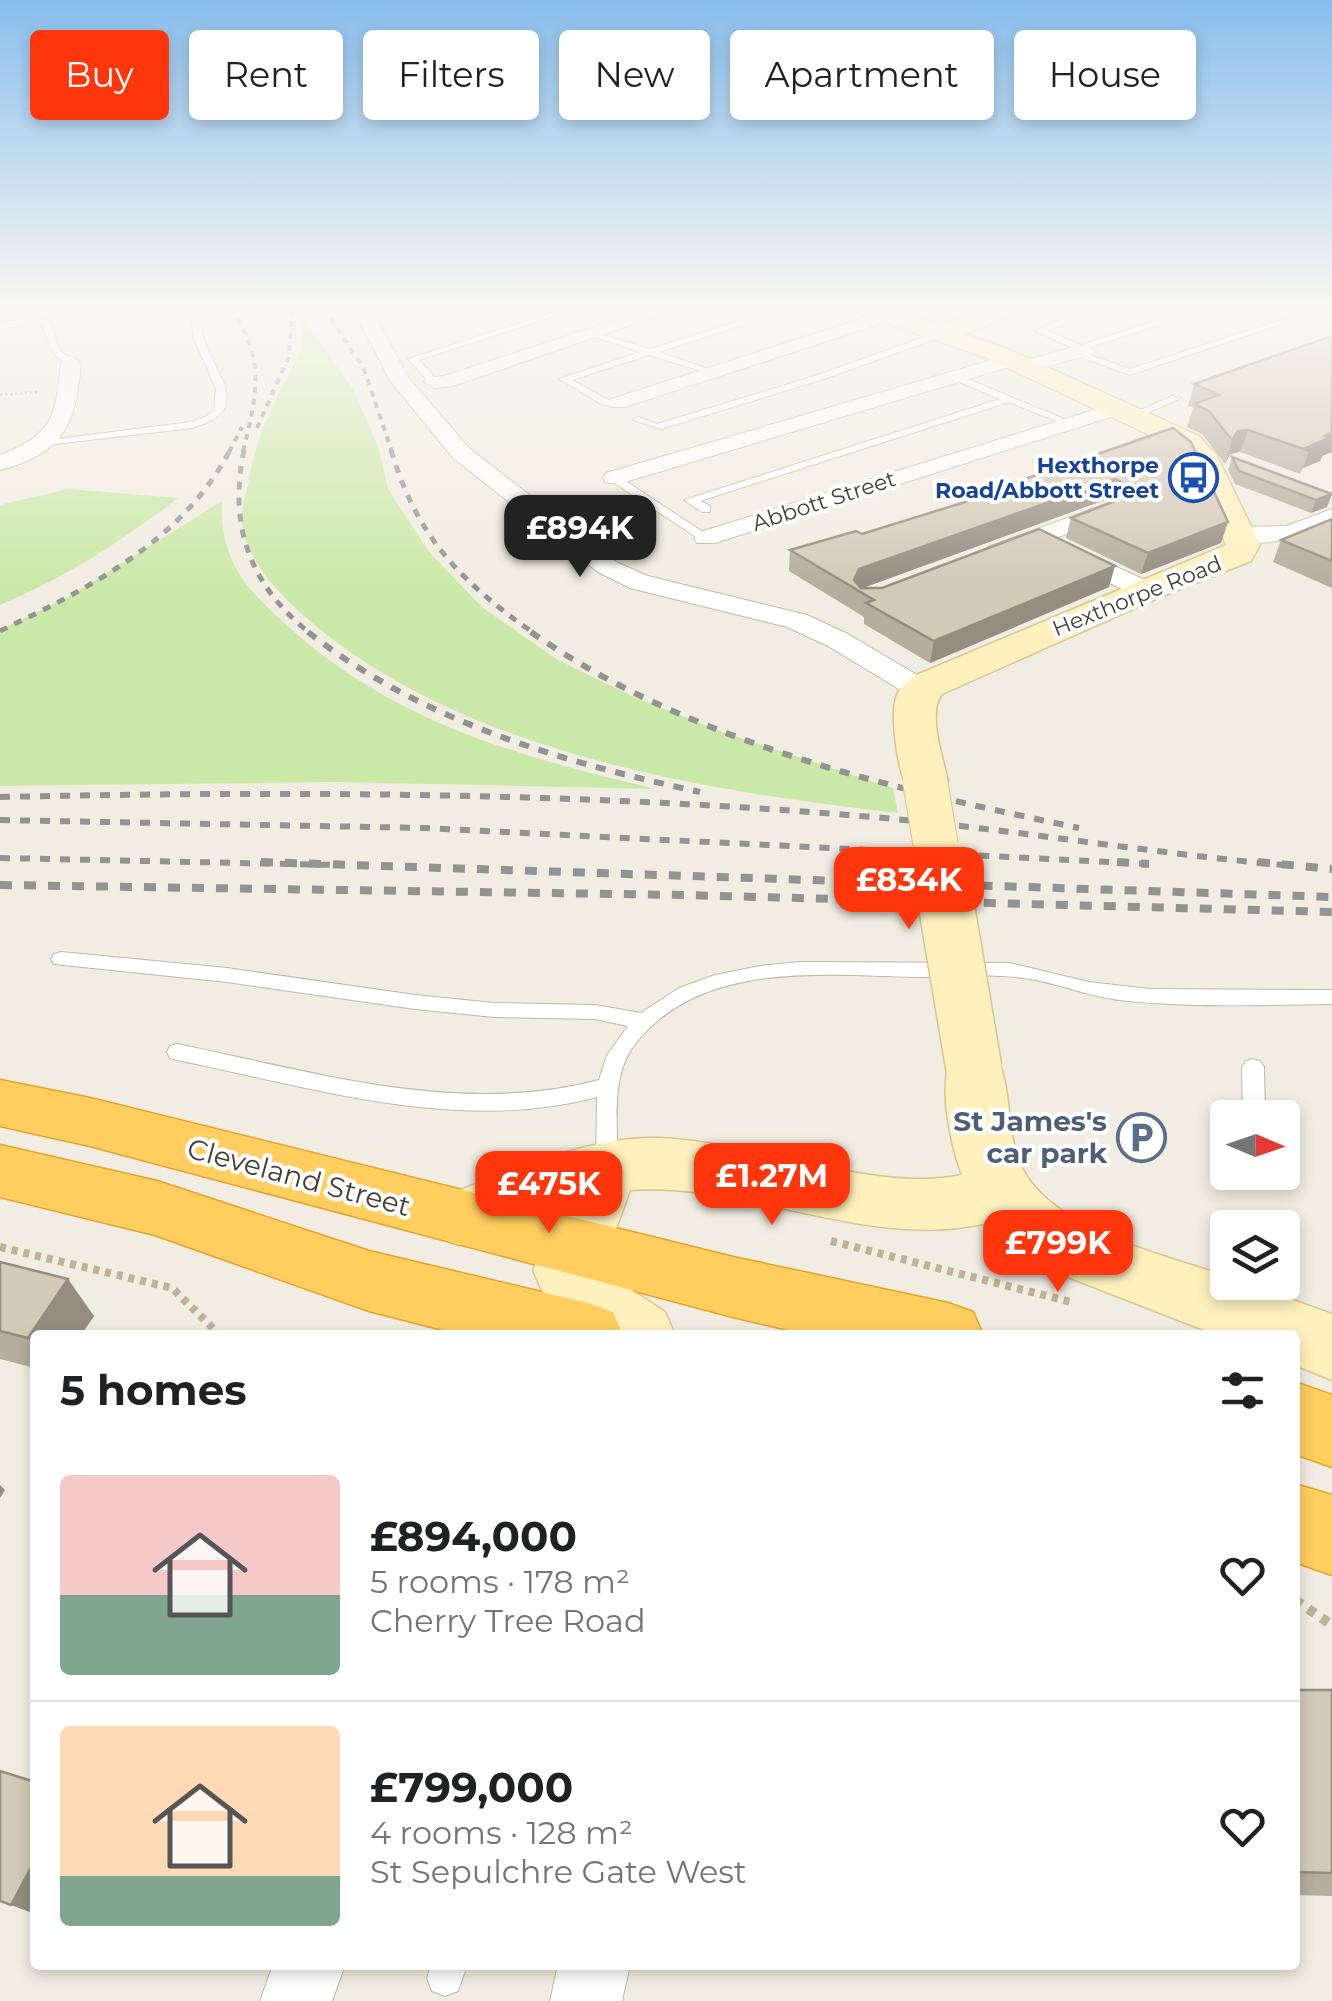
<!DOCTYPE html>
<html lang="en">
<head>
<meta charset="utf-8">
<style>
	body { margin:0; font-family:Montserrat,sans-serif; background:#f2f2f2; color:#202124; height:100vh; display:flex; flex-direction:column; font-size:38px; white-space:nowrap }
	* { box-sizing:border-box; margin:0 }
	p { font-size:32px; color:#757577 }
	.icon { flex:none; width:55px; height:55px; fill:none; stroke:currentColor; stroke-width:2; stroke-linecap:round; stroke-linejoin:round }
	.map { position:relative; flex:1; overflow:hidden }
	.drawer { position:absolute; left:30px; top:1330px; width:1270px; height:640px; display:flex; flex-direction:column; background:#fff; border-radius:10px; box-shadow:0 5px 15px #0003 }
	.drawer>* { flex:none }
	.banner { position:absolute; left:30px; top:30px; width:1272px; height:90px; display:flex; gap:20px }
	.needle { width:65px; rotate:92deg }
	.buttons { position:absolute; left:1210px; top:1100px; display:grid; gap:20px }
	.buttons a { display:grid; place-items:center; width:90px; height:90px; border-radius:10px; background:#fff; box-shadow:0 5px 15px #0003; font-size:50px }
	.price { position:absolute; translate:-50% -85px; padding:0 22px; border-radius:20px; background:#ff360b; color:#fff; font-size:32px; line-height:65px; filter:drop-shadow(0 2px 5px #0008) }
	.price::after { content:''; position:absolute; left:50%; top:60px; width:30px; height:22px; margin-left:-15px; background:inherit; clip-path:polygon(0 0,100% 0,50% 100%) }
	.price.active { background:#222; color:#fff }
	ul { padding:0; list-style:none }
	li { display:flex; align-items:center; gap:30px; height:250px; padding:0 30px }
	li+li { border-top:2px solid #e0e0e0 }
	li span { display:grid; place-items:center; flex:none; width:280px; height:200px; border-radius:10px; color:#555 }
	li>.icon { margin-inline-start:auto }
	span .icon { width:120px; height:120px; fill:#fffc; stroke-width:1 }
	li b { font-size:42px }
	h2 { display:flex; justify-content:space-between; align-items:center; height:120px; padding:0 30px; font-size:42px }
	.pill { padding:0 35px; border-radius:10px; background:#fff; box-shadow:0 5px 15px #0003; font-size:35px; line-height:90px }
	.pill.active { background:#ff360b; color:#fff }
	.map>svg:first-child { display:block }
</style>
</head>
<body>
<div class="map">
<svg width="1332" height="2001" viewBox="0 0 1332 2001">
	<rect width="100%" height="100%" fill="#f2ede2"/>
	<path fill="#cae9a8" d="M 296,308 L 353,389 L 379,449 L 388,489 L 429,552 L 483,608 L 558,660 L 632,696 L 725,733 L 893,788 L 898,813 C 698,790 458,752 303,615 C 276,591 240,553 242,514 C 242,505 246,494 248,485 C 256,433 276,397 301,352 L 303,335 Z
		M 68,489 L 178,498 C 122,541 65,578 0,605 L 0,505 Z
		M 222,501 C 220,563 247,590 291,629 C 397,724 521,757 656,789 L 334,782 L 0,786 L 0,630 L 68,597 Z"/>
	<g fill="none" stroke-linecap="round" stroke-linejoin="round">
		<defs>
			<path id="lane" d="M 189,308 L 197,308 C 203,319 200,328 204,339 C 217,378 254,410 192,428 L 38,446 L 38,442 L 42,441 L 190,422 L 205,417 L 214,410 L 216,389 L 194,339 Z
				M 566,308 L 579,308 L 419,360 L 437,380 L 437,384 L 431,384 L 408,359 Z
				M 782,308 L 795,308 L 659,352 L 717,372 L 717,376 L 649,355 L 572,380 L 609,400 L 622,401 L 618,406 L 603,405 L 559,379 L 640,352 L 589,335 L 589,331 L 650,349 Z
				M 949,308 L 899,314 L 895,311 Z
				M 1089,308 L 1101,308 L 1048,331 L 1081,345 L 1196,308 L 1210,308 L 1090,347 L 1085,353 L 1035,331 Z
				M 1270,308 L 1281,308 L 1299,318 L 1130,375 L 1070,353 L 1078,351 L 1130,369 L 1287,318 Z
				M 33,317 L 50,321 L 60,351 L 74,360 L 74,364 C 52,362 49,343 43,325 L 33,323 L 0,329 L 0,323 Z
				M 943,330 L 946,335 L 824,379 L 661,429 L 633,420 L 638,417 L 657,424 L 818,375 Z
				M 953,373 L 1074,423 L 1065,425 L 1009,402 L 700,501 L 710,506 L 710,512 L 702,512 L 684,500 L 1000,399 L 950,378 Z
				M 1172,396 L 1181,398 L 1134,419 L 1125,417 Z
				M 614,475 L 618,476 L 712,538 L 702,541 L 610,480 L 608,478 Z
				M 61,952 L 227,968 L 415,995 L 494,1003 L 595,1005 L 641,1013 L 679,988 L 715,975 L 760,966 L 800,962 L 1010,963 L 1089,982 L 1149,989 L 1332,990 L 1332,1004 C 1261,1005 1190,1008 1119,1000 C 1086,996 1056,982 1023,978 C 988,973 952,977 916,977 C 822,975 697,960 633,1047 C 610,1079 618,1129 618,1166 L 615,1173 L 607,1175 L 599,1173 L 596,1166 L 597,1097 C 458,1134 314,1088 177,1060 L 170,1058 L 167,1052 L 170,1046 L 177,1044 C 315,1072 459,1117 599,1080 L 607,1055 L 628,1026 L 595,1019 L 494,1017 L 415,1009 L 227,982 L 54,964 L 51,959 L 54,954 Z
				M 1253,1059 L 1260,1061 L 1264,1067 L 1265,1118 L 1243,1118 L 1242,1067 L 1246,1061 Z
				M 431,1965 L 467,1965 L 458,1991 L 445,1996 L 432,1991 L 427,1978 Z"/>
			<path id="street" d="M 353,308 L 371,308 L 408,377 L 469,448 L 616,562 L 648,576 L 807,615 L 848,634 L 934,685 L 938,691 L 934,697 L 912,697 L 828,646 L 787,627 L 630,588 L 598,572 L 453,458 L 389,379 Z
				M 653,308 L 680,308 L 453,386 L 434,388 L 424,382 L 427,378 L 444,376 Z
				M 941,308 L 961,308 L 978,322 L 969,327 Z
				M 889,310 L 895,311 L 895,319 L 625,407 L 611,407 L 608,403 L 611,399 Z
				M 1085,344 L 1094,350 L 1092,354 L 1027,372 L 1020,370 L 1019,364 L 622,483 L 606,483 L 603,478 L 606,473 L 1005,356 L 1019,356 L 1020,362 Z
				M 71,356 L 81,362 C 76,424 65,453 0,470 L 0,455 C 54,434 56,416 61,362 Z
				M 1113,404 L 1120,406 L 1123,410 L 1120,414 L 715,543 L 697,543 L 694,538 L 697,533 Z
				M 1111,502 L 1119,504 L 1123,509 L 1119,514 L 1006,557 L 988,557 L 984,552 L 988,547 Z
				M 1332,509 L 1332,525 C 1308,534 1249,555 1229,534 L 1241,527 L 1286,526 Z
				M 1066,544 L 1154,584 L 1158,590 L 1145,598 L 1136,596 L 1057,557 L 1053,552 L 1057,547 Z
				M 273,1965 L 345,1965 L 332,2001 L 260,2001 Z
				M 558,1965 L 630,1965 L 622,2001 L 550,2001 Z"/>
			<path id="secondary" d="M 854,308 L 890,308 L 940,325 L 987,308 L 1022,308 L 1018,313 L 964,334 L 1005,348 L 1199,436 L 1217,456 L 1260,545 L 1251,561 L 1158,598 L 942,694 C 927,713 943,758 948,781 L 941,791 L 925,795 L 909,791 C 898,775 889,713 897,695 C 900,687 908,682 914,676 L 1226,545 L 1188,459 L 1177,448 L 987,358 L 858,313 Z
				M 974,1047 L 995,1053 C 1012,1086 1006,1124 1018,1159 C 1044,1229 1163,1254 1228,1277 L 1228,1282 L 1243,1282 L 1332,1314 L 1332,1380 L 1295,1365 L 1295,1335 L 1217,1335 L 1050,1270 L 1007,1245 L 987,1223 C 866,1251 751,1182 630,1190 L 601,1270 L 665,1312 L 675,1335 L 582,1335 L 553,1316 L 533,1270 L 558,1210 L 459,1245 L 436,1237 L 427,1218 L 436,1199 C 503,1175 586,1136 657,1138 C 750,1140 875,1194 962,1175 C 950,1142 937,1084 953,1053 Z"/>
			<path id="highway" d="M 0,1080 L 90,1098 L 733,1257 L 948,1303 L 973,1312 L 983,1335 L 810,1335 L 733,1317 L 90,1146 L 0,1126 Z
				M 0,1145 L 157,1181 L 369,1251 L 588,1303 L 613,1312 L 623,1335 L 463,1335 L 369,1311 L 155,1235 L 0,1197 Z
				M 1295,1382 L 1332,1395 L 1332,1467 L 1295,1454 Z
				M 1295,1484 L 1332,1495 L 1332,1575 L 1295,1562 Z"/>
		</defs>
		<use href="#lane" stroke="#c0b8a7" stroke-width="2"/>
		<use href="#street" stroke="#c0b8a7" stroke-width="2"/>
		<use href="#secondary" stroke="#d8c691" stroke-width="3"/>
		<use href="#highway" stroke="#e3a42a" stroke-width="3"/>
		<path stroke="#c0b295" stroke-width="2.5" stroke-dasharray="2.5 2.5" stroke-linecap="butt" d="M 0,395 L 38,392"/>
		<path stroke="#c0b295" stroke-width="8" stroke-dasharray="6 6" stroke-linecap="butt" d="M 831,1241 L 1071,1302
			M 0,1247 L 172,1288 L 220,1335"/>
		<path stroke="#c0b295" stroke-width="10" stroke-dasharray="8 8" stroke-linecap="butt" d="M 1295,1600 L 1332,1625"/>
		<use href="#lane" fill="#fff" fill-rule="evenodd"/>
		<use href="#street" fill="#fff" fill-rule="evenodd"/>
		<use href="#secondary" fill="#fff1be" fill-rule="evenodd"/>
		<use href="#highway" fill="#ffce5f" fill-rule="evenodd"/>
		<path stroke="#939393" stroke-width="4" stroke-dasharray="6 6" stroke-linecap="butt" d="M 231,308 C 266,361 257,394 243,452
			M 324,308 L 364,369 L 392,452
			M 257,428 L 289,356 L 292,308
			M 229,452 L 242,427"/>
		<path stroke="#939393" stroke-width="5" stroke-dasharray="8 8" stroke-linecap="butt" d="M 244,450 C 228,526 250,586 311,634
			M 391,450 C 417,538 462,583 535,634
			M 0,631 C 88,589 184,540 230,450"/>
		<path stroke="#939393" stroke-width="6" stroke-dasharray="10 10" stroke-linecap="butt" d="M 308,632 C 421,721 561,762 700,792
			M 531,632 C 690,743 892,789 1079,828
			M 0,797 C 283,791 566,792 848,815 C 994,826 1138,852 1284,865
			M 0,820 L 426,828 L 1149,864
			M 0,858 L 338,865"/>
		<path stroke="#939393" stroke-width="8" stroke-dasharray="12 12" stroke-linecap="butt" d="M 261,862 L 1332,897
			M 1117,862 L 1149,864
			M 1258,862 L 1332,869
			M 0,885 L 684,895 L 1332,912"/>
		<defs>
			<path id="secondary-bridge-far1" d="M 925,781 L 939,865"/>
			<path id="secondary-bridge" d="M 939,862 L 974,1069"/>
		</defs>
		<use href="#secondary-bridge-far1" stroke="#d8c691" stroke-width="46" stroke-linecap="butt"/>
		<use href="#secondary-bridge" stroke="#d8c691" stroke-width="58" stroke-linecap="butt"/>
		<use href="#secondary-bridge-far1" stroke="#fff1be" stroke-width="44"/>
		<use href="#secondary-bridge" stroke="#fff1be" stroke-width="55"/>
	</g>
	<path fill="#b5ad9d" d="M 1332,336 L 1332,452 L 1322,456 L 1320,461 L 1303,468 L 1300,474 L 1240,452 L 1230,454 L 1225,464 L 1202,434 L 1187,427 L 1193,408 L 1188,406 L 1194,384 Z
		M 1173,428 L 1221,543 L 1141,574 L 1066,538 L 1071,518 L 1115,501 L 1110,498 L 863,588 L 1109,587 L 930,663 L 864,624 L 864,617 L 789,571 L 790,550 L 862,534 L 1001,491 L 1002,487 Z
		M 1232,457 L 1332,494 L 1327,507 L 1311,513 L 1235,484 L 1228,470 Z
		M 1332,519 L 1332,588 L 1273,562 L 1281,540 Z
		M 0,1262 L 94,1316 L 81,1335 L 35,1335 L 35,1368 L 0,1359 Z
		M 1295,1690 L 1332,1690 L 1332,1896 L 1295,1895 Z"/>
	<path fill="#948d80" d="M 1248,430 L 1240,452 L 1230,454 L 1225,464 L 1232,440 L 1238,431 Z
		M 1332,433 L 1332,452 L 1322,456 L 1320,461 L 1303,468 L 1309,451 L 1306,448 Z
		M 1115,479 L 1110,498 L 857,590 L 854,580 L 859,569 Z
		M 1332,494 L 1327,507 L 1311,513 L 1316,500 Z
		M 1228,522 L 1221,543 L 1141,574 L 1148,553 Z
		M 1115,566 L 1109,587 L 930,663 L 934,641 Z
		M 68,1279 L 94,1316 L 81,1335 L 35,1335 L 35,1348 L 28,1338 Z
		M 0,1485 L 5,1490 L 0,1498 Z
		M 35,1860 L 35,1914 L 11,1905 Z"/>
	<path fill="#d3c9b7" stroke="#948d80" stroke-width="2.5" d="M 1332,336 L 1332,433 L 1325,436 L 1329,438 L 1306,448 L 1309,451 L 1248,430 L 1238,431 L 1232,440 L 1209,411 L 1194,404 L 1219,395 L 1194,384 Z
		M 1173,428 L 1191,442 L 1228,522 L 1148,553 L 1071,518 L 1128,496 L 1132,487 L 1115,479 L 859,569 L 854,580 L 861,588 L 882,588 L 1039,529 L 1115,566 L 934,641 L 866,603 L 874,600 L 790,550 L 856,531 L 862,534 L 1007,489 L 1002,487 Z
		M 1232,457 L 1332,494 L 1316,500 L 1239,471 Z
		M 1332,519 L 1332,561 L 1281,540 Z
		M 0,1262 L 68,1279 L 28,1338 L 0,1331 Z
		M 1295,1690 L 1332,1690 L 1332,1873 L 1295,1872 Z
		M 0,1771 L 35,1782 L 35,1860 L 11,1905 L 0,1901 Z"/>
	<linearGradient id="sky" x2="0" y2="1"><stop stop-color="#89beec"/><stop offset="0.52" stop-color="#f9f7f2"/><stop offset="1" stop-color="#f9f7f2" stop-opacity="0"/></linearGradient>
	<rect width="1332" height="588" fill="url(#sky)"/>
	<defs>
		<symbol id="bus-ring" viewBox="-11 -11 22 22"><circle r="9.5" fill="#fff" stroke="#1a4fb4" stroke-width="1.5"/><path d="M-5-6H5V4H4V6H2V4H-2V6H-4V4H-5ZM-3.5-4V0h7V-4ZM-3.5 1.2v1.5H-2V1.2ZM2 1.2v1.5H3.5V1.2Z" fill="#1a4fb4"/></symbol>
		<symbol id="parking-ring" viewBox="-11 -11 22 22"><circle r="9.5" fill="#fff" stroke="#5c6f8a" stroke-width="1.5"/><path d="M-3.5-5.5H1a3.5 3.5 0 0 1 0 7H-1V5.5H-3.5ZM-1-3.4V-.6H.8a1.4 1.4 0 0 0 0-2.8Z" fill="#5c6f8a"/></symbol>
	</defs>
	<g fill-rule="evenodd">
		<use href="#bus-ring" x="1166" y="450" width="55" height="55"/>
		<use href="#parking-ring" x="1114" y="1110" width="55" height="55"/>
	</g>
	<g text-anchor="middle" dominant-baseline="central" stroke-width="8" stroke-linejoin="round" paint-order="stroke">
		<g font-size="22" font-weight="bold" fill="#164399" stroke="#fff" text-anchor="end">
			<text x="1159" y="465">Hexthorpe<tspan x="1159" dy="25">Road/Abbott Street</tspan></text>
		</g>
		<g font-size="22" fill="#433d32" stroke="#fff">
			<text transform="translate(824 501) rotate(-18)">Abbott Street</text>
			<text transform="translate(1137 596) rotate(-22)">Hexthorpe Road</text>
		</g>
		<g font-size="28" font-weight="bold" fill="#4e5e75" stroke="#fff" text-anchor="end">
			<text x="1107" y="1121">St James's<tspan x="1107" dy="32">car park</tspan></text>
		</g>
		<g font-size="28" fill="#433d32" stroke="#fff">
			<text transform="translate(299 1177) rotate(15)">Cleveland Street</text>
		</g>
	</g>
</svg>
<div class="buttons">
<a><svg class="needle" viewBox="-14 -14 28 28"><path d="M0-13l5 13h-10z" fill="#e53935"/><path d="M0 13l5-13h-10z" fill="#757577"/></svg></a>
<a><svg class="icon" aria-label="layers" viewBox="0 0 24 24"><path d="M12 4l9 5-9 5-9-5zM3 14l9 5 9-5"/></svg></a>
</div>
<b class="price active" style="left:580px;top:580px">£894K</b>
<b class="price" style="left:909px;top:932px">£834K</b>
<b class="price" style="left:772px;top:1228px">£1.27M</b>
<b class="price" style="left:549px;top:1236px">£475K</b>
<b class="price" style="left:1058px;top:1295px">£799K</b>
<div class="banner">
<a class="pill active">Buy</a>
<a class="pill">Rent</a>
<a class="pill">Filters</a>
<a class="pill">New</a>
<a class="pill">Apartment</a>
<a class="pill">House</a>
</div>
<section class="drawer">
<h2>5 homes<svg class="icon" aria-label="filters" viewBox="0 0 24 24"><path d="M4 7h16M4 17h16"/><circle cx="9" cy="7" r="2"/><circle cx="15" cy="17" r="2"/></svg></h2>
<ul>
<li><span style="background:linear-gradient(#f6c9c9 60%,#7fa58c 0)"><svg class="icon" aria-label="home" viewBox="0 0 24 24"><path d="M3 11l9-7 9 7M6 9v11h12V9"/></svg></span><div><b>£894,000</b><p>5 rooms · 178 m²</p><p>Cherry Tree Road</p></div><svg class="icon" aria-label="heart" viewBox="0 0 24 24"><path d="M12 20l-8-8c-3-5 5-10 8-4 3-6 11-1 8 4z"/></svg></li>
<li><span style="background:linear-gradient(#ffd9b3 75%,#7fa58c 0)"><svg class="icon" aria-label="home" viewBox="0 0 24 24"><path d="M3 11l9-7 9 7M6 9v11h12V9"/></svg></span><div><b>£799,000</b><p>4 rooms · 128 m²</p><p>St Sepulchre Gate West</p></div><svg class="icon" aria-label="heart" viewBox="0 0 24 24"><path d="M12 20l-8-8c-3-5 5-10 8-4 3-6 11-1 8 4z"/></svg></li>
</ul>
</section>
</div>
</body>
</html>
